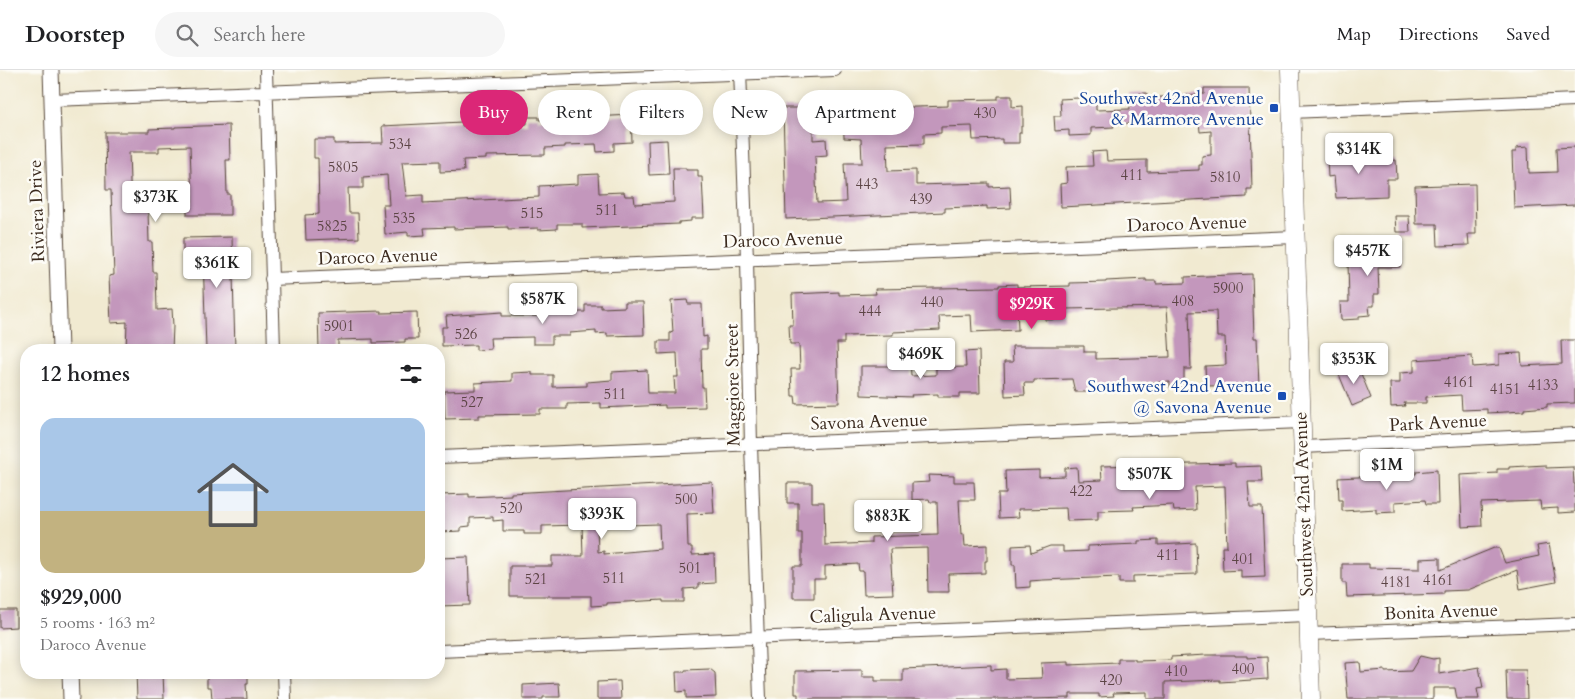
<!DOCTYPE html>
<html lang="en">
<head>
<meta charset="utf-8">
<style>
	body { margin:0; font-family:Cardo,serif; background:#f6f6f6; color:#202124; height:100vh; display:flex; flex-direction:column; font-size:19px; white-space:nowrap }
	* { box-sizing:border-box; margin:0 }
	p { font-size:16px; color:#757577 }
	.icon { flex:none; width:28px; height:28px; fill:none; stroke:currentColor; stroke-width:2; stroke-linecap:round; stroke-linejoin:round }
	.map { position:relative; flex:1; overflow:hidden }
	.drawer { position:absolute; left:20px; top:274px; width:425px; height:335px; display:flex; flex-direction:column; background:#fff; border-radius:20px; box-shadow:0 2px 12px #0003 }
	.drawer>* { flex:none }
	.top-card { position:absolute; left:460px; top:20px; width:475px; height:45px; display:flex; gap:10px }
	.price { position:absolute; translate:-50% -42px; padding:0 11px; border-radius:5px; background:#fff; color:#222; font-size:16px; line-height:32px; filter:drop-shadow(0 1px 2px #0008) }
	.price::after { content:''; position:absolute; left:50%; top:30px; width:15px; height:11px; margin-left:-8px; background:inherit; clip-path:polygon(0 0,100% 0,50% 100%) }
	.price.on { background:#db2777; color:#fff }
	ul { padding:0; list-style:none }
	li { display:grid; align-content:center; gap:10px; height:265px; padding:0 20px }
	li span { display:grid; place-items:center; height:155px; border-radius:15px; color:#555 }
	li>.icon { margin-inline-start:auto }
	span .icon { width:90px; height:90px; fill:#fffc; stroke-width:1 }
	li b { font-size:21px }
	h2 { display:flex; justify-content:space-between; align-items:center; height:60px; padding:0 20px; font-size:21px }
	.tag { padding:0 18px; border-radius:22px; background:#fff; box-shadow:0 2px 12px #0003; font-size:18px; line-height:45px }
	.tag.on { background:#db2777; color:#fff }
	header { display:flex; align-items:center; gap:30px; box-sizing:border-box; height:70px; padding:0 25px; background:#fff; border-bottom:1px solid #e0e0e0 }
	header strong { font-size:24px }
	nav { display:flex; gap:28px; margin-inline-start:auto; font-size:18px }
	.search { width:350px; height:45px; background:#f6f6f6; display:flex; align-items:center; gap:12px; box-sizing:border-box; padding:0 18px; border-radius:28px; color:#757577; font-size:19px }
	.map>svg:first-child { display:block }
</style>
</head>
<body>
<header>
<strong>Doorstep</strong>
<div class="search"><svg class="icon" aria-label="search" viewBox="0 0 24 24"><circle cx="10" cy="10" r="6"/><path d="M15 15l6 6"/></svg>Search here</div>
<nav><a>Map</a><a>Directions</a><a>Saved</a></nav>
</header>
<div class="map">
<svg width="1575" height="629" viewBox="0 0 1575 629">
	<rect width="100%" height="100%" fill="#fdfcf7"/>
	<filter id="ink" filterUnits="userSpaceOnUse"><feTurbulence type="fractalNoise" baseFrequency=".02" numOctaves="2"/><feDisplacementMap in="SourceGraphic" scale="10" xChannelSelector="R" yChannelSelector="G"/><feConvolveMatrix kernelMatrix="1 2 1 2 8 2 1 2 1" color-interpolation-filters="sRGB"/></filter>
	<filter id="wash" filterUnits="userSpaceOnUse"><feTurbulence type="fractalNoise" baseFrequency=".0096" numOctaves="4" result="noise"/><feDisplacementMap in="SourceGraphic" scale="20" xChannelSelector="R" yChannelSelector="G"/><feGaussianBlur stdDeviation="1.12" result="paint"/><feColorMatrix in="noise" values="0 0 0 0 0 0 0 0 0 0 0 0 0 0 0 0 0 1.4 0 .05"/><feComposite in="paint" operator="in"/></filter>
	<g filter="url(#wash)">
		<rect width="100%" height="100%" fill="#f1ead1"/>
		<g id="blocks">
			<path fill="#c397bc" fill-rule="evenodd" d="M 1204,18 L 1249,18 L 1252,119 L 1247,119 L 1247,127 L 1061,137 L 1060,114 L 1067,113 L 1066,97 L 1093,96 L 1092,82 L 1106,81 L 1107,91 L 1147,90 L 1147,102 L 1199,100 L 1199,95 L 1202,95 L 1202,86 L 1211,85 L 1211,61 L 1200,62 L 1199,51 L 1113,54 L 1114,57 L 1091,58 L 1091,65 L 1069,66 L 1069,60 L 1055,61 L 1054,46 L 1061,46 L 1060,29 L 1096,27 L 1096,40 L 1130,39 L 1129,24 L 1147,23 L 1148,28 L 1204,24 Z
				M 998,26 L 1012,26 L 1012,37 L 1023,36 L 1023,56 L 1021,56 L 1021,63 L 1019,63 L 1019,73 L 1002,73 L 1002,69 L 973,70 L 972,56 L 941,57 L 941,63 L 924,64 L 924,74 L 887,75 L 888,101 L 916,100 L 916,115 L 989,113 L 989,117 L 1010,116 L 1011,138 L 987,139 L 987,136 L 945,138 L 945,142 L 786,149 L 783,38 L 799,38 L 799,41 L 810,41 L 810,58 L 813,58 L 813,70 L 826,69 L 827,85 L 815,86 L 817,133 L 846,132 L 844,93 L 862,93 L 861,69 L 844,68 L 843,36 L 855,35 L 855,39 L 948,36 L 948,30 L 998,29 Z
				M 631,45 L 632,72 L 614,73 L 614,81 L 597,82 L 596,74 L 565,75 L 565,77 L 545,78 L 545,85 L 486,86 L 486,89 L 463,90 L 464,101 L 440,102 L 440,91 L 402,92 L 406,126 L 423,125 L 423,133 L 539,127 L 539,116 L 578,114 L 578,105 L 598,104 L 599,123 L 624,122 L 625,126 L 634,126 L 635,134 L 674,132 L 673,98 L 686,98 L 686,100 L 698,100 L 698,107 L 702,107 L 704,148 L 691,148 L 691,151 L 679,152 L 679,154 L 582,158 L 582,154 L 557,154 L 557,159 L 538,160 L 538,158 L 508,159 L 508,157 L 454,159 L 454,157 L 424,158 L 425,165 L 408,166 L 408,162 L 385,164 L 383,135 L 389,135 L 387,105 L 363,107 L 363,118 L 348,118 L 349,143 L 358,143 L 359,168 L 306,170 L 305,145 L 319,144 L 318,88 L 314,88 L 314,69 L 334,69 L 334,74 L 383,73 L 382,56 L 462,52 L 462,56 L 527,54 L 527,47 L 539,47 L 539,50 Z
				M 229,55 L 230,90 L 226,90 L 227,124 L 230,124 L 230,145 L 187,145 L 187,132 L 192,132 L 190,76 L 159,77 L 159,82 L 129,82 L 131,142 L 148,141 L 149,172 L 152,172 L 153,202 L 156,202 L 157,240 L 172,239 L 173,256 L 172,280 L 126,280 L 127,252 L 111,253 L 109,206 L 114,205 L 111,120 L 106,120 L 105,62 L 149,62 L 149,59 L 175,58 L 175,57 Z
				M 667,70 L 669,104 L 649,105 L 648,71 Z
				M 1349,75 L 1350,93 L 1396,90 L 1397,109 L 1387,109 L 1387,126 L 1336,128 L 1334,106 L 1328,107 L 1327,89 L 1331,89 L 1331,76 Z
				M 1528,77 L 1529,103 L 1557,102 L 1556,78 L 1575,77 L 1575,135 L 1514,138 L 1512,82 L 1516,82 L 1516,78 Z
				M 1475,114 L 1476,164 L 1468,164 L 1469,175 L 1438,176 L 1437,154 L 1416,154 L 1415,116 Z
				M 1395,146 L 1409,146 L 1410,162 L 1396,162 Z
				M 232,167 L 235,280 L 206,280 L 203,185 L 188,185 L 188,182 L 183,182 L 183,168 Z
				M 1399,170 L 1400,197 L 1378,197 L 1379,224 L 1374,224 L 1374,236 L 1369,236 L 1370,245 L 1359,246 L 1359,249 L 1341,250 L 1340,232 L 1349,232 L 1348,192 L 1361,192 L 1360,174 L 1365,174 L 1365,171 Z
				M 1252,204 L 1254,268 L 1257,268 L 1259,315 L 1206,316 L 1205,296 L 1226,295 L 1225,267 L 1217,267 L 1216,241 L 1189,242 L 1191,299 L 1184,299 L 1184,317 L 1170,318 L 1170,312 L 1131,313 L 1131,316 L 1089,318 L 1090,322 L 1075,322 L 1072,309 L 1034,310 L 1034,313 L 1024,313 L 1025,325 L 1005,326 L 1004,292 L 1013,292 L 1012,276 L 1084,276 L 1084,282 L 1096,282 L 1096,289 L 1170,287 L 1167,237 L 1065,239 L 1065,249 L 1045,250 L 1044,236 L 1042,235 L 1017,235 L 1018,260 L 972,262 L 971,245 L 939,246 L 940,260 L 893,262 L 893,265 L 844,266 L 844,273 L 837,273 L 839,333 L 796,334 L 795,326 L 792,326 L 791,299 L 800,299 L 799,274 L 790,274 L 789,255 L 793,255 L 792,224 L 839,222 L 839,225 L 876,224 L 875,219 L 999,217 L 999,215 L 1017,214 L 1017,217 L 1070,216 L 1070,213 L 1106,212 L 1106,211 L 1146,209 L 1146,211 L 1156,211 L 1156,214 L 1185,213 L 1185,207 Z
				M 687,230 L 688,234 L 702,234 L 703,267 L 707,266 L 707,279 L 701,279 L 702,317 L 704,317 L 705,337 L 665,338 L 665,335 L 601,338 L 601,333 L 567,334 L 567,339 L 540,339 L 540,344 L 479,345 L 479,348 L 445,349 L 444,321 L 475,320 L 475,313 L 512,311 L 512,303 L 532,302 L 532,305 L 553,305 L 553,317 L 587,316 L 587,312 L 612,310 L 612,302 L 647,300 L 648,323 L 675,323 L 674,307 L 678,307 L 677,283 L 658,284 L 658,271 L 670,271 L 670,263 L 673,262 L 671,231 Z
				M 625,232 L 643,232 L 644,265 L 607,266 L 607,263 L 596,264 L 596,261 L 570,263 L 570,266 L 552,266 L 552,274 L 533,274 L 533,267 L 490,268 L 491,279 L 476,280 L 476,275 L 442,276 L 442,257 L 447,257 L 446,246 L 502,242 L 502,246 L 539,246 L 539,240 L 551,240 L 551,242 L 585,242 L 585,235 L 601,235 L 601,238 L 625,237 Z
				M 381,241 L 381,243 L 417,242 L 418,269 L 405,269 L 405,272 L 373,273 L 373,269 L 338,270 L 338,280 L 319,280 L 318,243 Z
				M 1561,270 L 1575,270 L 1575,333 L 1547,334 L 1547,337 L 1524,339 L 1524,341 L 1487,343 L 1487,339 L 1462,340 L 1461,325 L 1426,327 L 1426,333 L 1404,333 L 1405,336 L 1391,337 L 1390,313 L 1400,313 L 1400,303 L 1414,302 L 1414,290 L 1472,286 L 1473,297 L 1499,295 L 1499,284 L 1521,283 L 1522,296 L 1562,294 Z
				M 979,281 L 980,323 L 960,323 L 960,327 L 938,327 L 938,324 L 911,325 L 912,327 L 861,325 L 861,296 L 894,296 L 894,289 L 910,287 L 911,306 L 936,305 L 936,298 L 966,297 L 965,282 Z
				M 1357,294 L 1371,328 L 1352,336 L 1338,302 Z
				M 1235,393 L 1235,397 L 1261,396 L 1262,412 L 1248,412 L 1250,437 L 1262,437 L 1265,507 L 1241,508 L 1241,500 L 1223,501 L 1222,477 L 1227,477 L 1225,416 L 1195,417 L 1196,440 L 1174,441 L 1173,435 L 1133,437 L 1134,440 L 1098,441 L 1098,450 L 1067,451 L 1066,438 L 1018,439 L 1019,447 L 999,448 L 998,424 L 1006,424 L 1005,401 L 1039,400 L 1039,407 L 1065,406 L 1065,398 L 1077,397 L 1078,411 L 1102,410 L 1101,396 Z
				M 1546,395 L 1546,398 L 1573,397 L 1574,414 L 1575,414 L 1575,442 L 1558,443 L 1558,438 L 1541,439 L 1540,431 L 1481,433 L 1482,456 L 1462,457 L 1460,405 L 1497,403 L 1497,399 L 1509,399 L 1509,397 Z
				M 1437,400 L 1438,434 L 1426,434 L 1425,430 L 1395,432 L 1395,442 L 1376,443 L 1376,439 L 1342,441 L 1342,430 L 1339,430 L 1338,408 L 1416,404 L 1416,402 Z
				M 928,405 L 954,406 L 954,412 L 974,412 L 975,430 L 959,430 L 961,465 L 964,464 L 965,476 L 987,475 L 987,491 L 985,491 L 985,503 L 948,504 L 949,522 L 928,522 L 927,478 L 890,479 L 893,524 L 864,525 L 863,501 L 859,501 L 858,494 L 825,496 L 825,509 L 814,509 L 814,528 L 793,528 L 793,496 L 802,496 L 802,463 L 798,463 L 798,433 L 787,433 L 787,413 L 812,413 L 812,432 L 824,432 L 825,475 L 871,473 L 871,467 L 938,465 L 937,432 L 930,432 L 929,429 L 912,430 L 912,413 L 929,412 Z
				M 712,412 L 714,443 L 687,444 L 688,477 L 692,477 L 692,485 L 714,484 L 715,513 L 698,514 L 698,518 L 684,519 L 684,532 L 663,532 L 663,530 L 607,533 L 607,535 L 591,536 L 591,526 L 510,526 L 510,496 L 552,496 L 552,486 L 583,486 L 582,455 L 542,456 L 542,464 L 524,464 L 524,461 L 503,461 L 503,450 L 493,451 L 493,447 L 470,448 L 470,456 L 461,457 L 461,461 L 439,462 L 439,425 L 469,424 L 469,427 L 511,425 L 511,423 ZM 659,454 L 660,479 L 604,484 L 604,481 L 598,482 L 597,456 Z
				M 1158,470 L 1158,475 L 1196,473 L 1197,504 L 1133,506 L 1133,513 L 1119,513 L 1119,507 L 1043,510 L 1030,511 L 1030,517 L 1016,518 L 1015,495 L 1012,495 L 1012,476 L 1030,475 L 1031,483 L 1050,476 L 1063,476 L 1063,482 L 1088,481 L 1088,476 L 1138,474 L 1138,471 Z
				M 1549,474 L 1556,512 L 1520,519 L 1517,500 L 1468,520 L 1444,521 L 1444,524 L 1347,527 L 1346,513 L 1342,513 L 1342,494 L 1369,494 L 1369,498 L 1420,499 L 1420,489 L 1440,488 L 1440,500 L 1494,478 L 1499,478 L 1505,493 L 1539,486 L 1537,476 Z
				M 468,487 L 470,535 L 439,536 L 439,488 Z
				M 0,540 L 16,540 L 16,557 L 0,558 Z
				M 1206,585 L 1235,585 L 1235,586 L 1247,586 L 1247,588 L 1267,587 L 1268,609 L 1220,612 L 1220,610 L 1165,612 L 1165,629 L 1147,629 L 1147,622 L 1113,623 L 1114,626 L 1099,627 L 1099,624 L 1070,624 L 1070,628 L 1032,629 L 798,629 L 798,624 L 795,624 L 795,601 L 862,600 L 862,607 L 875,607 L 875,611 L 903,611 L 903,599 L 991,595 L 991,600 L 1006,599 L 1006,609 L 1042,608 L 1041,593 L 1069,592 L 1069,595 L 1118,593 L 1118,589 L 1135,589 L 1135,591 L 1171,590 L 1171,587 Z
				M 1420,586 L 1433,589 L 1439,588 L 1439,604 L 1479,597 L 1483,618 L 1477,619 L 1479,629 L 1457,629 L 1455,618 L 1433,618 L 1433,628 L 1429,629 L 1348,629 L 1345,593 L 1360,592 L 1361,602 L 1385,600 L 1385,602 L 1411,601 Z
				M 710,599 L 715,603 L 716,627 L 686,628 L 686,621 L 677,622 L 676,602 L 685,602 L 685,600 Z
				M 1506,600 L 1526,600 L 1527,629 L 1507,629 Z
				M 136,602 L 163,602 L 164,629 L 137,629 Z
				M 213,602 L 248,602 L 248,614 L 246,614 L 247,629 L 212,629 L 211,617 L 207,617 L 207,604 L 213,604 Z
				M 620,611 L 621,629 L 597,629 L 597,612 Z
				M 559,613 L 560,627 L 543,627 L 543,629 L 523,629 L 523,615 Z"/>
		</g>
	</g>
	<g filter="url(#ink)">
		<use href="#blocks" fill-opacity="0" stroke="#564739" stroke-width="1"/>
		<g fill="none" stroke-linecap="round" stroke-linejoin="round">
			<defs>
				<path id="minor" d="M 266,0 L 274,280
					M 740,0 L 747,189 L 751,375 L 760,629
					M 53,30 L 835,0
					M 1291,42 L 1575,30
					M 271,209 L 1296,167
					M 1303,377 L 1575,364
					M 439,387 L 1302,352
					M 1309,564 L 1575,554
					M 439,581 L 1308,545
					M 284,602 L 285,629"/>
				<path id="tertiary" d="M 51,0 L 60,280
					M 70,602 L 71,629"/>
				<path id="secondary" d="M 1290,0 L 1311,629"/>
			</defs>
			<use href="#minor" stroke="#564739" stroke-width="14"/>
			<use href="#tertiary" stroke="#564739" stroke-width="17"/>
			<use href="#secondary" stroke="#564739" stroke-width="19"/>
			<use href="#minor" stroke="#fff" stroke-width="12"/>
			<use href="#tertiary" stroke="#fff" stroke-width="15"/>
			<use href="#secondary" stroke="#fff" stroke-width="18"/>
		</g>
	</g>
	<g fill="#1a4fb4" stroke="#fdfcf7" stroke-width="2">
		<rect x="1269" y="33" width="10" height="10" rx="2.5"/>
		<rect x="1277" y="321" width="10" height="10" rx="2.5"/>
	</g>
	<g text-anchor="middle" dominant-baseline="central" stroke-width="5" stroke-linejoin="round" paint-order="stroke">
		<g font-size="15" fill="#5d4546">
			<text x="985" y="43">430</text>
			<text x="400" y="74">534</text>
			<text x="343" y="97">5805</text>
			<text x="1132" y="105">411</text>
			<text x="1225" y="107">5810</text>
			<text x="867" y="114">443</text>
			<text x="921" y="129">439</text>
			<text x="607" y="140">511</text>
			<text x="532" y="143">515</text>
			<text x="404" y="148">535</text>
			<text x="332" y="156">5825</text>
			<text x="1228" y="218">5900</text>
			<text x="1183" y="231">408</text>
			<text x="932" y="232">440</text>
			<text x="870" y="241">444</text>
			<text x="339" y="256">5901</text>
			<text x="466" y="264">526</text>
			<text x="1459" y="312">4161</text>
			<text x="1543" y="315">4133</text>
			<text x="1505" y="319">4151</text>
			<text x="615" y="324">511</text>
			<text x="472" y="332">527</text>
			<text x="1081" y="421">422</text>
			<text x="686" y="429">500</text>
			<text x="511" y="438">520</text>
			<text x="1168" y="485">411</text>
			<text x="1243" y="489">401</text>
			<text x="690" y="498">501</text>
			<text x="614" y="508">511</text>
			<text x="536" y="509">521</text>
			<text x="1438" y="510">4161</text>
			<text x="1396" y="512">4181</text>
			<text x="1243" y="599">400</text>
			<text x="1176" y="601">410</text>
			<text x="1111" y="610">420</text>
		</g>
		<g font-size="18" fill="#164399" stroke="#fdfcf7" text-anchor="end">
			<text x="1264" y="28">Southwest 42nd Avenue<tspan x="1264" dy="21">&amp; Marmore Avenue</tspan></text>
			<text x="1272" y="316">Southwest 42nd Avenue<tspan x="1272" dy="21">@ Savona Avenue</tspan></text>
		</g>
		<g font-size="18" fill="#3b2a1e" stroke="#fdfcf7">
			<text transform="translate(37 141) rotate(-92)">Riviera Drive</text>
			<text transform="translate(1187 154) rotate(-2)">Daroco Avenue</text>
			<text transform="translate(783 170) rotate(-2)">Daroco Avenue</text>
			<text transform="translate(378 187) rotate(-2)">Daroco Avenue</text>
			<text transform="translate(733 315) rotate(-91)">Maggiore Street</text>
			<text transform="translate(869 352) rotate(-2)">Savona Avenue</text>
			<text transform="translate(1438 353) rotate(-3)">Park Avenue</text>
			<text transform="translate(1304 434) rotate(-92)">Southwest 42nd Avenue</text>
			<text transform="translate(1441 542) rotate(-2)">Bonita Avenue</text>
			<text transform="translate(873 545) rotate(-2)">Caligula Avenue</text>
		</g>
	</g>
</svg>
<b class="price" style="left:1359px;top:105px">$314K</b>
<b class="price" style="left:156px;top:153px">$373K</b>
<b class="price" style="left:1368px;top:207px">$457K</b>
<b class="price" style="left:217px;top:219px">$361K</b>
<b class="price" style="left:543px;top:255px">$587K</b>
<b class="price on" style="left:1032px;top:260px">$929K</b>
<b class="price" style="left:921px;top:310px">$469K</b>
<b class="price" style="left:1354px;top:315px">$353K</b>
<b class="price" style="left:1387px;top:421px">$1M</b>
<b class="price" style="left:1150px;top:430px">$507K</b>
<b class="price" style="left:602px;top:470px">$393K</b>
<b class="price" style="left:888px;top:472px">$883K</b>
<div class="top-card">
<a class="tag on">Buy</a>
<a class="tag">Rent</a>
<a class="tag">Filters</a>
<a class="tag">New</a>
<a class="tag">Apartment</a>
</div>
<section class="drawer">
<h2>12 homes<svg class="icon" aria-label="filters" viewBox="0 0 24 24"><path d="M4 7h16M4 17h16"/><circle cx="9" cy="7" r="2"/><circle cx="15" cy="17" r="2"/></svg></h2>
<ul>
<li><span style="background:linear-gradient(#a9c7e8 60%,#c2b280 0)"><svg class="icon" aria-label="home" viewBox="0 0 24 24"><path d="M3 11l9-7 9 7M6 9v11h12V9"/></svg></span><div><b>$929,000</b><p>5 rooms · 163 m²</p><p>Daroco Avenue</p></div></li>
</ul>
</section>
</div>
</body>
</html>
